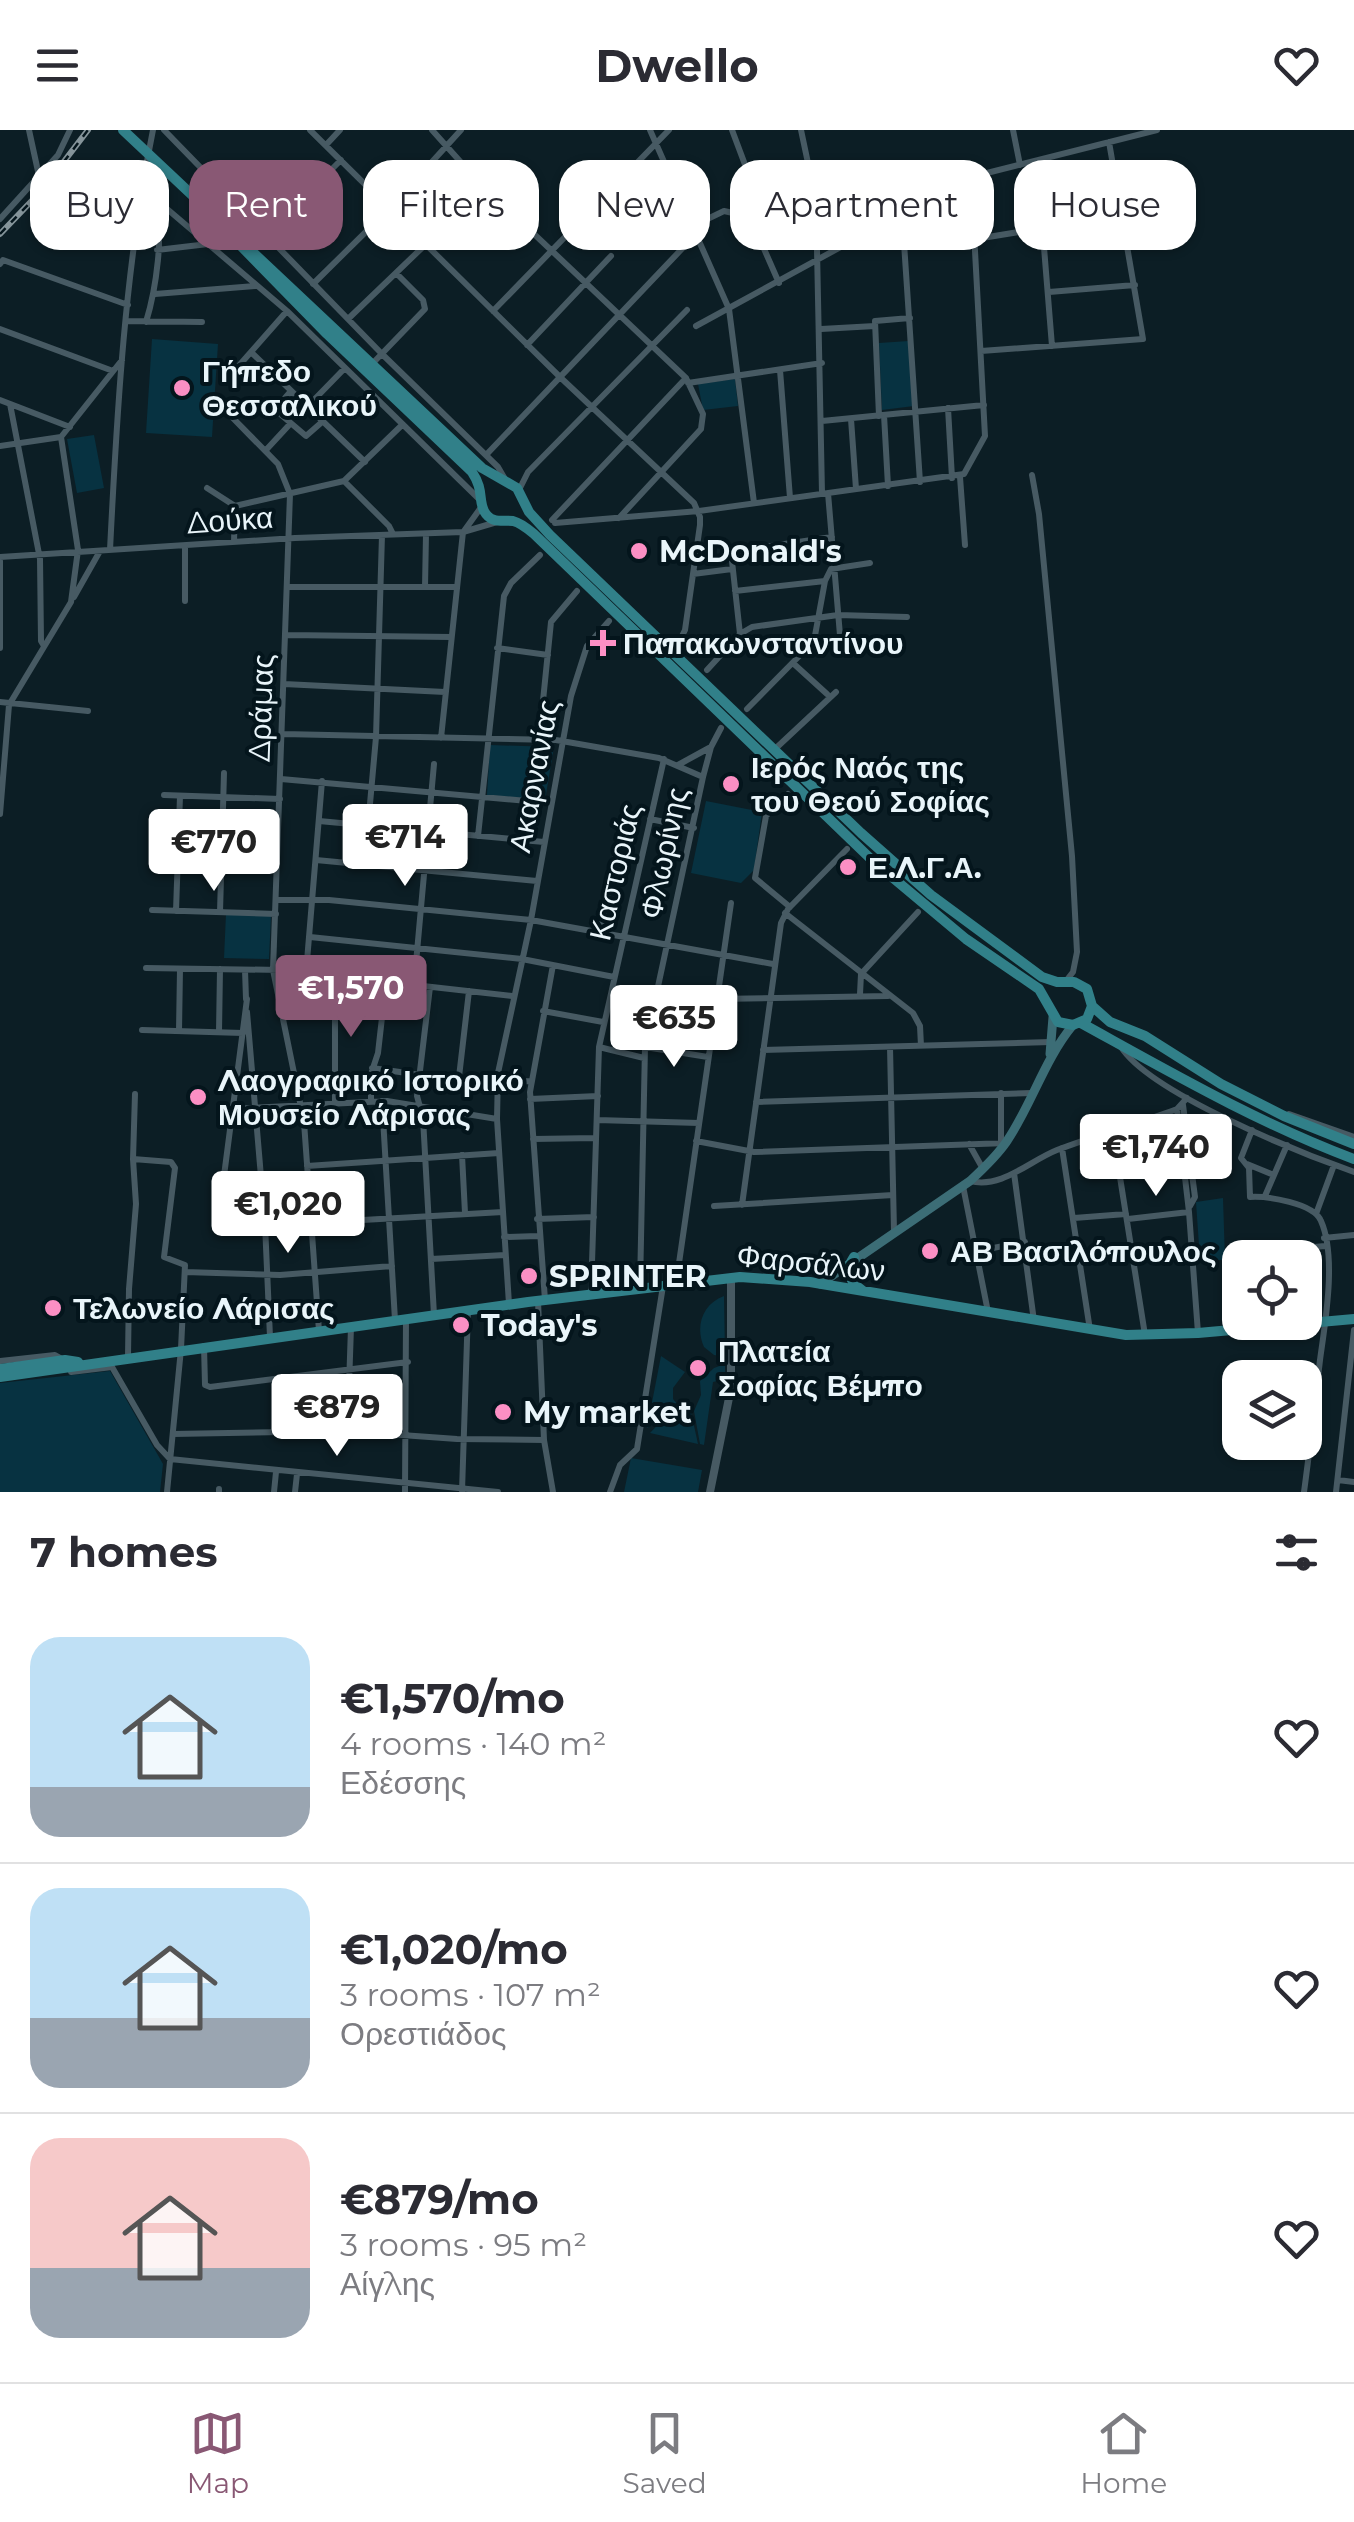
<!DOCTYPE html>
<html lang="en">
<head>
<meta charset="utf-8">
<style>
	body { margin:0; font-family:Montserrat,sans-serif; background:#f7f7f7; color:#2b2b33; height:100vh; display:flex; flex-direction:column; font-size:38px; white-space:nowrap }
	* { box-sizing:border-box; margin:0 }
	p { font-size:32px; color:#7c7c81 }
	.icon { flex:none; width:55px; height:55px; fill:none; stroke:currentColor; stroke-width:2; stroke-linecap:round; stroke-linejoin:round }
	.map { position:relative; height:1362px; overflow:hidden }
	.details { display:flex; flex-direction:column; background:#fff; flex:1 }
	.details>* { flex:none }
	.guide { position:absolute; left:30px; top:30px; width:1295px; height:90px; display:flex; gap:20px }
	.fabs { position:absolute; left:1222px; top:1110px; display:grid; gap:20px }
	.fabs a { display:grid; place-items:center; width:100px; height:100px; border-radius:20px; background:#fff; box-shadow:0 2px 8px #0004; font-size:50px }
	.price { position:absolute; translate:-50% -85px; padding:0 22px; border-radius:10px; background:#fff; color:#222; font-size:32px; line-height:65px; filter:drop-shadow(0 2px 5px #0008) }
	.price::after { content:''; position:absolute; left:50%; top:60px; width:30px; height:22px; margin-left:-15px; background:inherit; clip-path:polygon(0 0,100% 0,50% 100%) }
	.price.on { background:#895874; color:#fff }
	ul { padding:0; list-style:none }
	li { display:flex; align-items:center; gap:30px; height:250px; padding:0 30px }
	li+li { border-top:2px solid #e1e1e2 }
	li span { display:grid; place-items:center; flex:none; width:280px; height:200px; border-radius:30px; color:#555 }
	li>.icon { margin-inline-start:auto }
	span .icon { width:120px; height:120px; fill:#fffc; stroke-width:1 }
	li b { font-size:42px }
	h2 { display:flex; justify-content:space-between; align-items:center; height:120px; padding:0 30px; font-size:42px }
	.tag { padding:0 35px; border-radius:30px; background:#fff; box-shadow:0 2px 8px #0004; font-size:35px; line-height:90px }
	.tag.on { background:#895874; color:#fff }
	header { display:flex; justify-content:space-between; align-items:center; height:130px; padding:0 30px; background:#fff; font-size:45px; font-weight:700 }
	.tab-bar { display:flex; justify-content:space-around; align-items:center; height:140px; border-top:2px solid #e1e1e2; background:#fff; font-size:28px; color:#7c7c81 }
	.tab-bar a { display:grid; justify-items:center; gap:5px }
	.tab-bar .on { color:#895874 }
	.map>svg:first-child { display:block }
</style>
</head>
<body>
<header><svg class="icon" aria-label="menu" viewBox="0 0 24 24"><path d="M4 6h16M4 12h16M4 18h16"/></svg>Dwello<svg class="icon" aria-label="heart" viewBox="0 0 24 24"><path d="M12 20l-8-8c-3-5 5-10 8-4 3-6 11-1 8 4z"/></svg></header>
<div class="map">
<svg width="1354" height="1362" viewBox="0 0 1354 1362">
	<rect width="100%" height="100%" fill="#0c1e25"/>
	<path fill="#073241" d="M 152,209 L 218,214 L 212,307 L 146,303 Z
		M 909,211 L 914,276 L 882,280 L 879,213 Z
		M 735,249 L 738,276 L 703,280 L 698,254 Z
		M 94,305 L 104,358 L 77,363 L 67,309 Z
		M 490,615 L 554,617 L 545,670 L 487,665 Z
		M 706,671 L 762,682 L 754,740 L 741,753 L 691,743 Z
		M 226,784 L 271,786 L 269,829 L 224,828 Z
		M 1223,1068 L 1225,1130 L 1200,1130 L 1196,1072 Z
		M 724,1166 L 725,1227 L 714,1225 L 704,1217 C 695,1197 702,1174 724,1166 Z
		M 661,1226 L 685,1242 L 673,1258 L 673,1269 L 679,1276 L 675,1279 L 691,1282 L 698,1314 L 650,1303 L 670,1282 L 647,1298 Z
		M 725,1234 L 725,1249 L 713,1252 L 704,1315 L 700,1314 L 694,1281 L 701,1265 L 700,1251 L 714,1238 Z
		M 110,1241 L 163,1334 L 160,1362 L 0,1362 L 0,1253 Z
		M 631,1328 L 702,1340 L 698,1362 L 624,1362 Z"/>
	<g fill="none" stroke-linecap="round" stroke-linejoin="round">
		<path stroke="#475a63" stroke-width="6" d="M 29,0 L 39,46
			M 164,0 L 382,224 L 498,337 L 505,349
			M 310,0 L 561,248 L 694,373 L 700,387 L 700,395 L 685,500 L 679,512
			M 432,0 L 475,48 L 686,248 L 552,390
			M 650,0 L 729,179 L 754,373
			M 801,0 L 816,71 L 822,363
			M 1013,0 L 1020,35
			M 326,15 L 340,0
			M 1037,31 L 1052,216
			M 141,61 L 153,67 L 287,181 L 479,369
			M 140,69 L 151,73 C 168,94 154,166 146,192
			M 902,83 L 920,352
			M 0,89 L 58,25 L 70,0
			M 693,96 L 724,81 L 733,83 L 743,99 L 765,88 L 732,0
			M 754,96 L 779,153
			M 266,105 L 341,30
			M 976,109 L 1043,98 L 1125,95
			M 157,120 L 208,114
			M 0,134 L 3,130 L 128,175
			M 313,154 L 390,78 L 461,0
			M 1049,162 L 1135,155
			M 155,164 L 255,156
			M 493,181 L 669,0
			M 348,189 L 426,114
			M 127,191 L 202,192
			M 696,196 L 967,48 L 1157,0
			M 0,199 L 113,241
			M 821,199 L 875,196
			M 527,215 L 611,126
			M 981,221 L 1143,209 L 1109,12
			M 251,222 L 365,332
			M 372,234 L 425,179 L 423,170 L 396,143
			M 780,240 L 790,368
			M 228,248 L 287,181
			M 688,253 L 822,233
			M 291,261 L 279,275 L 279,283 L 306,306 L 322,292
			M 0,270 L 70,297
			M 10,274 L 40,429 L 41,511 L 44,516
			M 307,277 L 345,238
			M 223,278 L 278,334 L 290,364 L 273,840 L 304,992 L 319,1201
			M 948,278 L 952,348
			M 884,285 L 888,356
			M 879,286 L 875,191 L 910,188
			M 851,289 L 856,359
			M 822,291 L 984,275
			M 0,316 L 61,307 L 122,230
			M 266,320 L 290,294
			M 486,325 L 696,104
			M 1032,345 L 1039,384 L 1072,726 L 1077,822 L 1073,842 L 1066,851
			M 960,347 L 965,415
			M 344,351 L 389,396 L 393,404
			M 207,358 L 235,376
			M 519,360 L 528,342 L 687,180
			M 828,363 L 841,517
			M 619,388 L 701,299 L 703,284 L 686,248
			M 555,393 L 699,381 L 964,344 L 985,306 L 971,47
			M 464,401 L 482,376
			M 234,412 L 235,376 L 344,351 L 402,295
			M 110,420 C 117,280 125,138 153,0
			M 0,427 L 295,408 L 463,402 L 497,392
			M 0,431 L 0,518
			M 693,444 L 732,439
			M 288,457 L 457,457
			M 425,457 L 426,404
			M 735,461 L 825,451
			M 74,467 L 100,421
			M 185,471 L 185,416
			M 740,504 L 731,422 L 832,407
			M 286,505 L 451,507
			M 497,518 L 548,525
			M 794,534 L 827,564
			M 707,540 L 740,504 L 752,497 L 838,485 L 907,487
			M 284,554 L 445,562
			M 0,572 L 88,581
			M 747,579 L 814,511 L 825,451 L 831,439 L 870,433
			M 283,604 L 556,610 L 659,628 L 703,647
			M 441,608 L 463,402
			M 539,610 L 551,492 L 577,461
			M 775,619 L 836,562
			M 678,635 L 709,618
			M 281,649 L 550,673
			M 788,664 L 766,686 L 755,748 L 790,777
			M 164,665 L 280,669
			M 0,684 L 9,575 L 71,472 L 78,420 L 61,307
			M 650,689 L 694,698
			M 319,691 L 544,712
			M 368,696 L 376,607 L 382,405
			M 478,706 L 504,466 L 511,453 L 540,425
			M 316,730 L 537,751
			M 276,770 L 329,770 L 531,790 L 773,834
			M 152,780 L 276,784
			M 176,781 L 180,666
			M 220,782 L 224,643
			M 785,783 L 913,883 L 920,896 L 921,916
			M 600,802 L 621,701
			M 310,807 L 522,829 L 614,847
			M 146,838 L 281,840 L 512,866
			M 245,840 L 246,869
			M 306,843 L 322,651
			M 335,847 L 335,974
			M 414,855 L 434,634
			M 430,857 L 417,966 L 423,988 L 434,1185
			M 860,864 L 861,844 L 918,782
			M 247,869 L 218,1092 L 310,1093 L 503,1082
			M 717,869 L 888,866
			M 543,881 L 603,892
			M 247,882 L 265,1094 L 270,1207
			M 142,900 L 243,903
			M 179,901 L 180,839
			M 219,902 L 220,839
			M 599,917 L 644,928
			M 645,917 L 708,927
			M 890,917 L 894,1101
			M 1121,917 C 1150,963 1300,1023 1354,1042
			M 763,920 L 1051,912
			M 372,938 L 455,950 L 459,947 L 469,861
			M 497,952 L 531,951
			M 1001,963 L 1001,1012
			M 530,969 L 598,966
			M 371,971 L 371,944 L 378,923 L 386,852
			M 382,971 L 395,1190
			M 756,972 L 1032,963
			M 1183,975 L 1195,1067 L 1190,1076
			M 231,979 L 387,971 L 497,989
			M 1177,979 L 1189,1082 L 1198,1203
			M 1289,984 L 1354,1007
			M 597,990 L 699,993
			M 1252,1000 L 1241,1028 L 1249,1038 L 1250,1067 C 1267,1066 1314,1073 1321,1091 C 1337,1127 1325,1193 1320,1230 C 1315,1274 1310,1318 1304,1362
			M 1113,1003 L 1145,1205
			M 533,1009 L 596,1008
			M 696,1011 L 754,1022 L 1007,1013
			M 969,1014 L 983,1039
			M 1062,1018 L 1090,1200
			M 462,1025 L 465,1083
			M 133,1029 L 171,1032 L 175,1038 L 164,1127 L 185,1135 L 181,1219 L 167,1362
			M 1247,1034 L 1274,1045
			M 307,1036 L 499,1023
			M 1014,1043 L 1034,1191
			M 970,1051 C 1002,1059 1029,1031 1057,1020 C 1096,1005 1137,994 1177,979 L 1187,968
			M 963,1056 L 988,1182
			M 1265,1066 L 1287,1015
			M 742,1075 L 781,793 L 788,779 L 847,719
			M 714,1076 L 893,1065
			M 1316,1084 L 1334,1035
			M 1074,1088 L 1126,1084
			M 537,1089 L 594,1087
			M 1128,1089 L 1189,1082
			M 504,1107 L 538,1106
			M 1324,1108 L 1354,1105
			M 977,1121 L 1025,1112
			M 1273,1121 L 1325,1116
			M 431,1129 L 505,1125
			M 185,1142 L 280,1145 L 392,1136
			M 676,1154 L 731,773
			M 640,1157 L 645,917 L 703,647 L 711,617 L 721,598
			M 591,1164 L 599,917 L 664,629
			M 545,1170 L 530,962 L 553,835
			M 538,1171 L 544,1310 L 553,1362
			M 509,1174 L 497,989 L 498,943 L 531,790 L 571,566 L 587,516 L 609,491
			M 204,1216 L 205,1255 L 210,1257 L 408,1232
			M 128,1226 L 129,1159 L 136,1074 L 133,1029 L 135,964
			M 0,1231 L 55,1225 L 64,1230
			M 105,1231 L 112,1237 L 157,1315 L 170,1329 L 498,1362
			M 71,1242 L 112,1237
			M 348,1285 L 351,1197
			M 173,1304 L 346,1301 L 457,1309 L 544,1310
			M 1338,1350 L 1354,1352
			M 462,1361 L 468,1180
			M 219,1362 L 219,1359
			M 274,1362 L 276,1342
			M 295,1362 L 297,1344
			M 405,1362 L 406,1189
			M 610,1362 L 620,1335 L 637,1319 L 663,1156
			M 1336,1362 L 1354,1200"/>
		<path stroke="#475a63" stroke-width="8" d="M 710,1362 L 731,1258 L 731,1148"/>
		<path stroke="#3c6d76" stroke-width="9" d="M 1050,924 L 1053,887
			M 820,1154 L 970,1051 C 983,1039 997,1026 1007,1011 C 1032,974 1044,930 1073,895"/>
		<path stroke="#318089" stroke-width="10" d="M 123,0 L 482,338 L 517,358 L 529,382 L 550,405 L 861,703 L 931,765 L 1042,847 L 1057,852 L 1074,852 L 1087,859 L 1092,876 L 1087,889 L 1073,895 L 1058,892 L 1039,859 L 966,809 L 874,732 L 534,404 C 528,399 521,393 513,391 C 502,390 491,394 484,381 C 478,368 484,360 472,342 L 327,204 L 200,74
			M 1092,876 L 1110,892 L 1145,906 L 1221,954 L 1284,986 L 1354,1014
			M 1081,893 C 1170,942 1258,993 1354,1029
			M 854,1127 C 844,1142 850,1151 863,1161
			M 0,1239 L 65,1230 L 78,1232
			M 0,1247 L 528,1172 L 740,1147 L 810,1152 L 1126,1205 L 1198,1203 L 1354,1189"/>
		<defs>
			<path id="rail" d="M 0,104 L 43,59 L 88,0"/>
		</defs>
		<use href="#rail" stroke="#85949a" stroke-width="6"/>
		<use href="#rail" stroke="#04151c" stroke-width="2.5" stroke-dasharray="8" stroke-linecap="butt"/>
	</g>
	<g fill="#fb8fc4" stroke="#04151c" stroke-width="4">
		<circle cx="182" cy="258" r="10"/>
		<circle cx="639" cy="421" r="10"/>
		<path d="M598 498h10v10h10v10h-10v10h-10v-10h-10v-10h10z"/>
		<circle cx="731" cy="654" r="10"/>
		<circle cx="848" cy="737" r="10"/>
		<circle cx="198" cy="967" r="10"/>
		<circle cx="930" cy="1121" r="10"/>
		<circle cx="529" cy="1146" r="10"/>
		<circle cx="53" cy="1178" r="10"/>
		<circle cx="461" cy="1195" r="10"/>
		<circle cx="698" cy="1238" r="10"/>
		<circle cx="503" cy="1282" r="10"/>
	</g>
	<g text-anchor="middle" dominant-baseline="central" stroke-width="8" stroke-linejoin="round" paint-order="stroke">
		<g font-size="30" font-weight="bold" fill="#e9f5fa" stroke="#04151c" text-anchor="start">
			<text x="202" y="241">Γήπεδο<tspan x="202" dy="34">Θεσσαλικού</tspan></text>
			<text x="659" y="421">McDonald's</text>
			<text x="623" y="513">Παπακωνσταντίνου</text>
			<text x="751" y="637">Ιερός Ναός της<tspan x="751" dy="34">του Θεού Σοφίας</tspan></text>
			<text x="868" y="737">Ε.Λ.Γ.Α.</text>
			<text x="218" y="950">Λαογραφικό Ιστορικό<tspan x="218" dy="34">Μουσείο Λάρισας</tspan></text>
			<text x="950" y="1121">ΑΒ Βασιλόπουλος</text>
			<text x="549" y="1146">SPRINTER</text>
			<text x="73" y="1178">Τελωνείο Λάρισας</text>
			<text x="481" y="1195">Today's</text>
			<text x="718" y="1221">Πλατεία<tspan x="718" dy="34">Σοφίας Βέμπο</tspan></text>
			<text x="523" y="1282">My market</text>
		</g>
		<g font-size="30" fill="#e9f5fa" stroke="#04151c">
			<text transform="translate(230 390) rotate(-4)">Δούκα</text>
			<text transform="translate(261 578) rotate(-88)">Δράμας</text>
			<text transform="translate(534 646) rotate(-79)">Ακαρνανίας</text>
			<text transform="translate(664 723) rotate(-78)">Φλωρίνης</text>
			<text transform="translate(615 742) rotate(-77)">Καστοριάς</text>
			<text transform="translate(811 1133) rotate(6)">Φαρσάλων</text>
		</g>
	</g>
</svg>
<div class="fabs">
<a><svg class="icon" aria-label="locate" viewBox="0 0 24 24"><circle cx="12" cy="12" r="6"/><path d="M12 2v4M12 18v4M2 12h4M18 12h4"/></svg></a>
<a><svg class="icon" aria-label="layers" viewBox="0 0 24 24"><path d="M12 4l9 5-9 5-9-5zM3 14l9 5 9-5"/></svg></a>
</div>
<b class="price" style="left:405px;top:759px">€714</b>
<b class="price" style="left:214px;top:764px">€770</b>
<b class="price on" style="left:351px;top:910px">€1,570</b>
<b class="price" style="left:674px;top:940px">€635</b>
<b class="price" style="left:1156px;top:1069px">€1,740</b>
<b class="price" style="left:288px;top:1126px">€1,020</b>
<b class="price" style="left:337px;top:1329px">€879</b>
<div class="guide">
<a class="tag">Buy</a>
<a class="tag on">Rent</a>
<a class="tag">Filters</a>
<a class="tag">New</a>
<a class="tag">Apartment</a>
<a class="tag">House</a>
</div>
</div>
<section class="details">
<h2>7 homes<svg class="icon" aria-label="filters" viewBox="0 0 24 24"><path d="M4 7h16M4 17h16"/><circle cx="9" cy="7" r="2"/><circle cx="15" cy="17" r="2"/></svg></h2>
<ul>
<li><span style="background:linear-gradient(#bfe0f5 75%,#9aa5b1 0)"><svg class="icon" aria-label="home" viewBox="0 0 24 24"><path d="M3 11l9-7 9 7M6 9v11h12V9"/></svg></span><div><b>€1,570/mo</b><p>4 rooms · 140 m²</p><p>Εδέσσης</p></div><svg class="icon" aria-label="heart" viewBox="0 0 24 24"><path d="M12 20l-8-8c-3-5 5-10 8-4 3-6 11-1 8 4z"/></svg></li>
<li><span style="background:linear-gradient(#bfe0f5 65%,#9aa5b1 0)"><svg class="icon" aria-label="home" viewBox="0 0 24 24"><path d="M3 11l9-7 9 7M6 9v11h12V9"/></svg></span><div><b>€1,020/mo</b><p>3 rooms · 107 m²</p><p>Ορεστιάδος</p></div><svg class="icon" aria-label="heart" viewBox="0 0 24 24"><path d="M12 20l-8-8c-3-5 5-10 8-4 3-6 11-1 8 4z"/></svg></li>
<li><span style="background:linear-gradient(#f6c9c9 65%,#9aa5b1 0)"><svg class="icon" aria-label="home" viewBox="0 0 24 24"><path d="M3 11l9-7 9 7M6 9v11h12V9"/></svg></span><div><b>€879/mo</b><p>3 rooms · 95 m²</p><p>Αίγλης</p></div><svg class="icon" aria-label="heart" viewBox="0 0 24 24"><path d="M12 20l-8-8c-3-5 5-10 8-4 3-6 11-1 8 4z"/></svg></li>
</ul>
</section>
<nav class="tab-bar">
<a class="on"><svg class="icon" aria-label="map" viewBox="0 0 24 24"><path d="M3 6l6-2 6 2 6-2v14l-6 2-6-2-6 2zM9 4v14M15 6v14"/></svg>Map</a>
<a><svg class="icon" aria-label="saved" viewBox="0 0 24 24"><path d="M7 4h10v16l-5-4-5 4z"/></svg>Saved</a>
<a><svg class="icon" aria-label="home" viewBox="0 0 24 24"><path d="M3 11l9-7 9 7M6 9v11h12V9"/></svg>Home</a>
</nav>
</body>
</html>
